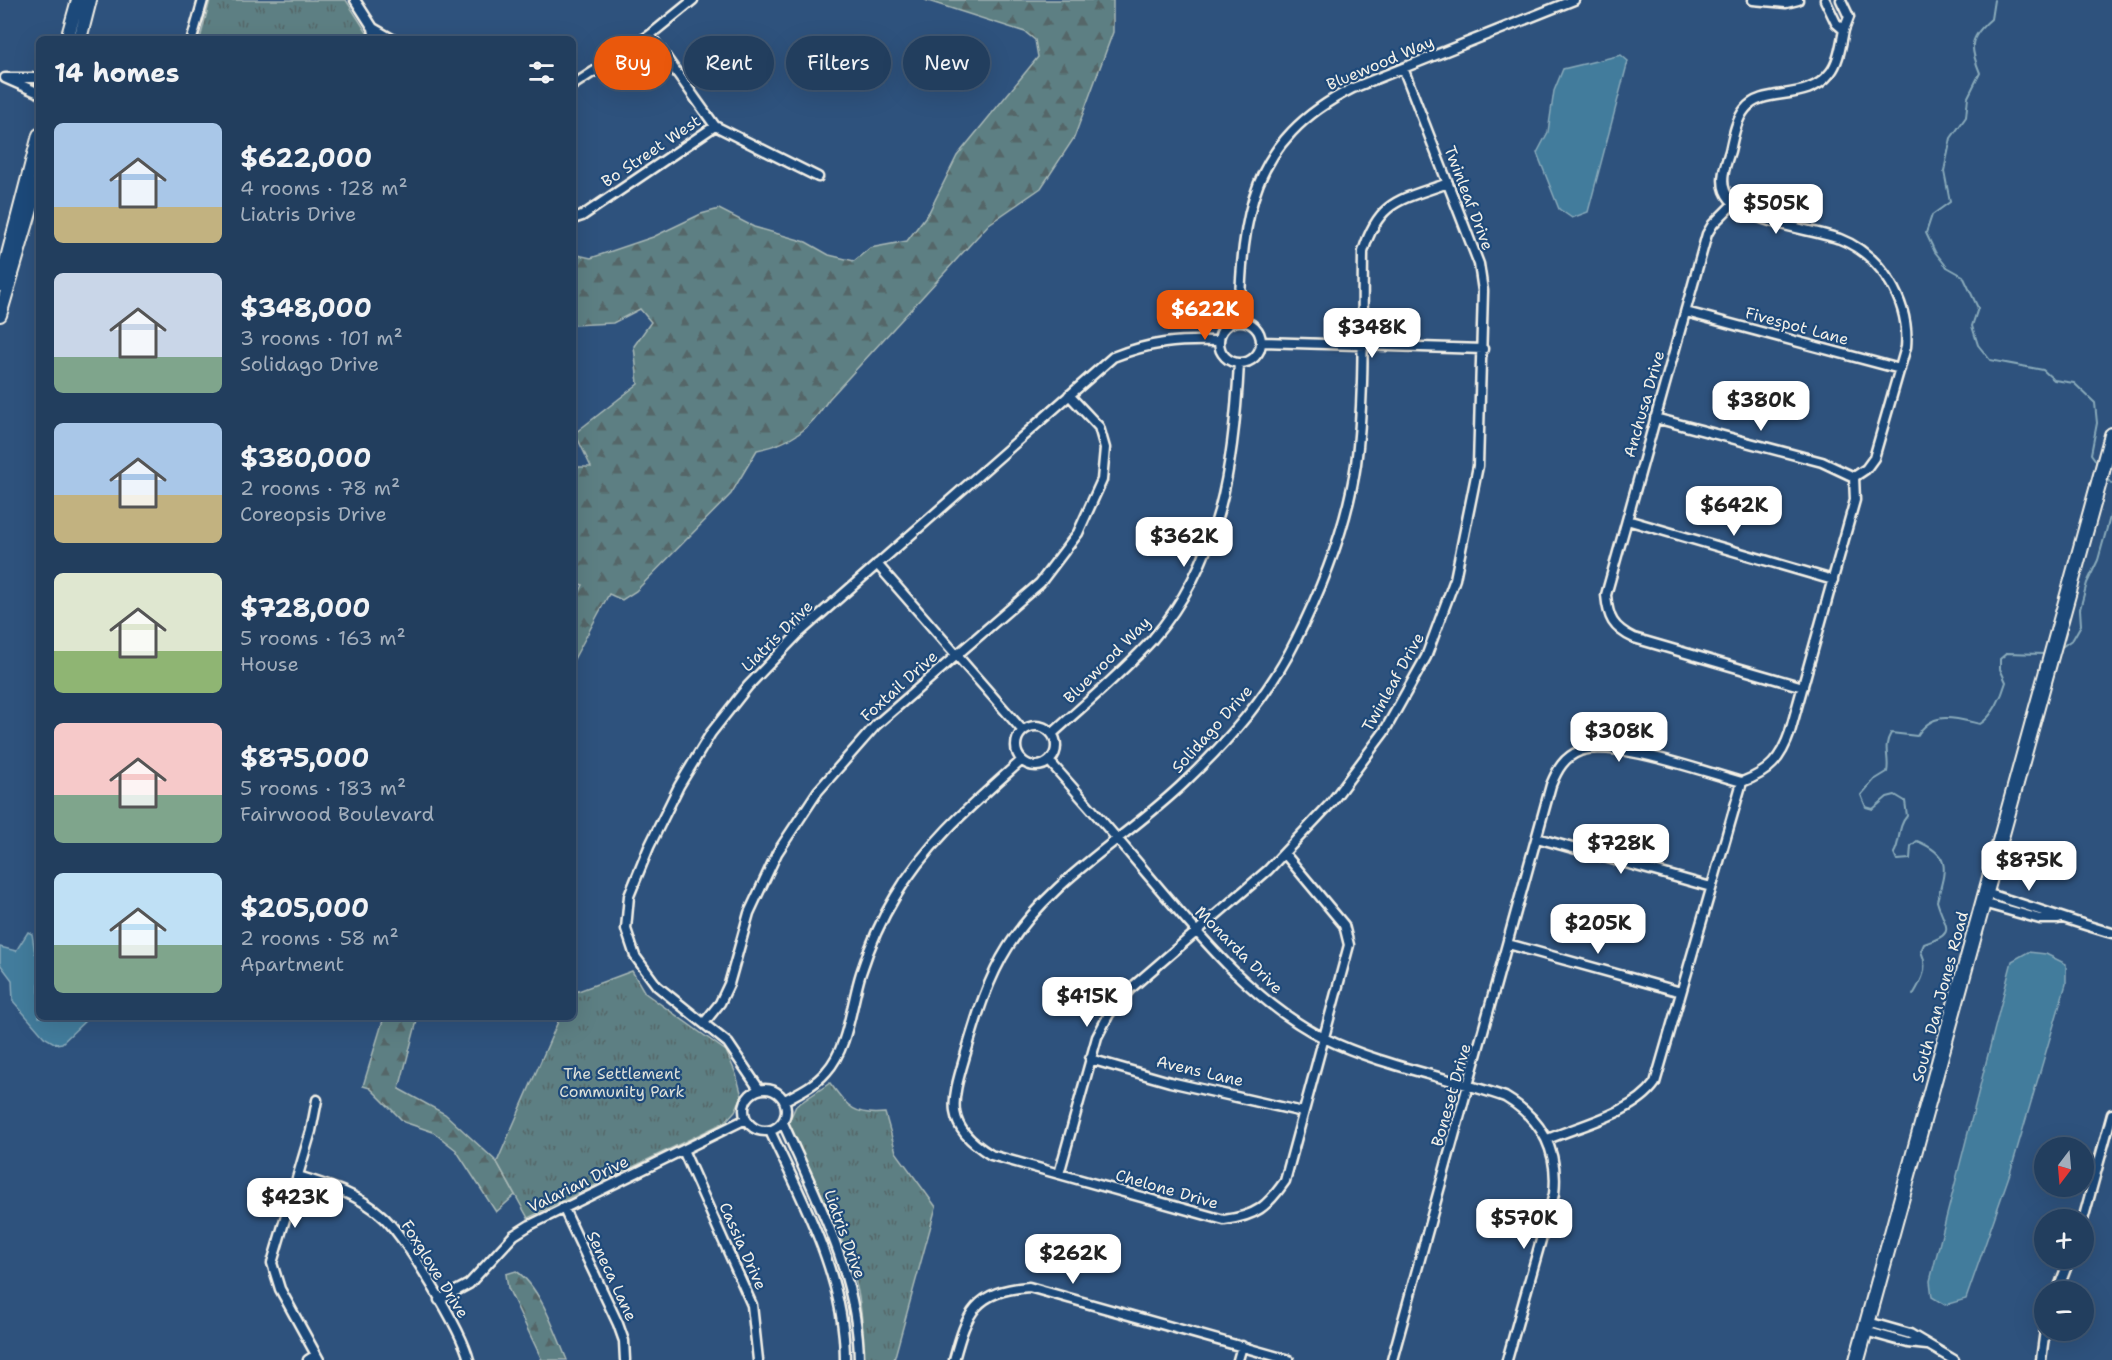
<!DOCTYPE html>
<html lang="en">
<head>
<meta charset="utf-8">
<style>
	body { margin:0; font-family:"Shantell Sans",sans-serif; background:#2e4967; color:#f1f3f6; height:100vh; display:flex; flex-direction:column; font-size:22px; white-space:nowrap }
	* { box-sizing:border-box; margin:0 }
	p { font-size:20px; color:#a2aebc }
	.icon { flex:none; width:33px; height:33px; fill:none; stroke:currentColor; stroke-width:2; stroke-linecap:round; stroke-linejoin:round }
	.map { position:relative; flex:1; overflow:hidden }
	.side { position:absolute; left:36px; top:36px; width:540px; height:984px; display:flex; flex-direction:column; background:#223e5e; border-radius:9px; box-shadow:0 6px 24px #0002,0 0 0 2px #3f5773 }
	.side>* { flex:none }
	.hud { position:absolute; left:594px; top:36px; width:570px; height:54px; display:flex; gap:12px }
	.needle { width:39px; rotate:196deg }
	.controls { position:absolute; left:2034px; top:1137px; display:grid; gap:12px }
	.controls a { display:grid; place-items:center; width:60px; height:60px; border-radius:50%; background:#223e5e; box-shadow:0 6px 24px #0002,0 0 0 2px #3f5773; font-size:30px }
	.price { position:absolute; translate:-50% -51px; padding:0 14px; border-radius:12px; background:#fff; color:#222; font-size:20px; line-height:39px; filter:drop-shadow(0 2px 3px #0008) }
	.price::after { content:''; position:absolute; left:50%; top:36px; width:18px; height:14px; margin-left:-9px; background:inherit; clip-path:polygon(0 0,100% 0,50% 100%) }
	.price.on { background:#ea580c; color:#fff }
	ul { padding:0; list-style:none }
	li { display:flex; align-items:center; gap:18px; height:150px; padding:0 18px }
	li span { display:grid; place-items:center; flex:none; width:168px; height:120px; border-radius:9px; color:#555 }
	li>.icon { margin-inline-start:auto }
	span .icon { width:72px; height:72px; fill:#fffc; stroke-width:1 }
	li b { font-size:26px }
	h2 { display:flex; justify-content:space-between; align-items:center; height:72px; padding:0 18px; font-size:26px }
	.chip { padding:0 21px; border-radius:27px; background:#223e5e; box-shadow:0 6px 24px #0002,0 0 0 2px #3f5773; font-size:21px; line-height:54px }
	.chip.on { background:#ea580c; color:#fff }
	.map>svg:first-child { display:block }
</style>
</head>
<body>
<div class="map">
<svg width="2112" height="1360" viewBox="0 0 2112 1360">
	<defs>
		<pattern id="forest-firs" width="22" height="20" patternUnits="userSpaceOnUse" patternTransform="scale(1.5)"><rect width="22" height="20" fill="#5d7f83"/><path d="M5 1l3.5 6h-7zM16 11l3.5 6h-7z" fill="#546668"/></pattern>
		<pattern id="park-tufts" width="24" height="20" patternUnits="userSpaceOnUse" patternTransform="scale(1.5)"><rect width="24" height="20" fill="#5d7f83"/><path d="M3 7l-1-3M5 7V3M7 7l1-3M15 17l-1-3M17 17v-4M19 17l1-3" fill="none" stroke="#546668"/></pattern>
	</defs>
	<rect width="100%" height="100%" fill="#2e527d"/>
	<filter id="ink" filterUnits="userSpaceOnUse"><feTurbulence type="fractalNoise" baseFrequency=".0167" numOctaves="2"/><feDisplacementMap in="SourceGraphic" scale="12" xChannelSelector="R" yChannelSelector="G"/><feConvolveMatrix kernelMatrix="1 2 1 2 8 2 1 2 1" color-interpolation-filters="sRGB"/></filter>
	<g filter="url(#ink)">
		<path fill="url(#forest-firs)" stroke="#a8b8b6" stroke-width="1.5" d="M 925,0 L 1113,0 L 1113,32 L 1074,138 L 1041,188 L 989,224 L 829,399 C 808,431 794,442 757,450 L 731,494 L 636,591 L 622,600 L 609,594 L 573,661 L 573,605 L 583,585 L 573,582 L 573,467 L 591,467 L 575,433 L 638,384 L 634,346 L 651,322 L 640,309 L 613,323 L 573,325 L 573,254 L 591,258 L 653,237 L 701,214 L 719,209 L 754,227 L 806,242 L 829,255 L 854,261 L 870,248 L 907,241 L 929,212 L 957,156 L 1038,57 L 1035,40 L 1025,32 Z
			M 384,1017 L 418,1017 L 399,1089 L 445,1114 L 497,1162 L 515,1195 L 496,1212 L 456,1150 L 433,1132 L 404,1122 L 370,1088 L 363,1086 Z
			M 516,1271 C 540,1286 556,1334 567,1360 L 542,1360 L 508,1288 L 506,1274 Z"/>
		<path fill="url(#park-tufts)" stroke="#a8b8b6" stroke-width="1.5" d="M 210,0 L 346,0 L 371,39 L 200,39 Z
			M 632,971 L 645,993 L 726,1051 L 736,1074 L 742,1096 L 735,1111 L 725,1122 L 528,1218 L 497,1162 L 560,1017 L 573,1017 L 573,993 Z
			M 830,1083 C 848,1107 854,1116 885,1113 L 896,1152 L 936,1207 L 894,1360 L 864,1360 C 863,1331 862,1300 853,1273 C 838,1221 810,1173 788,1124 L 796,1106 Z"/>
		<path fill="#427b9c" stroke="#89aaba" stroke-width="1.5" d="M 1621,55 L 1628,61 L 1588,212 L 1572,218 L 1559,209 L 1537,153 L 1548,132 L 1554,91 L 1563,69 Z
			M 28,932 L 32,934 L 35,953 L 39,955 L 39,1017 L 89,1017 L 62,1043 L 56,1044 L 44,1037 L 13,1001 L 12,980 L 0,964 L 0,947 L 16,951 Z
			M 2028,952 L 2046,954 L 2066,964 L 2066,984 L 2010,1173 L 1966,1299 L 1945,1305 L 1932,1297 L 1930,1281 L 2012,961 Z"/>
		<g fill="none" stroke-linecap="round" stroke-linejoin="round">
			<path stroke="#89aaba" stroke-width="2" d="M 1994,0 L 1991,19 C 1969,38 1969,46 1980,73 L 1968,97 L 1966,117 L 1951,138 L 1944,171 L 1950,202 L 1932,215 L 1926,233 L 1935,252 L 1947,267 L 1963,276 L 1978,308 L 1972,326 L 1978,345 L 1990,360 L 2043,370 L 2054,380 L 2074,383 L 2095,403 L 2097,423 L 2091,454 L 2099,465
				M 2107,477 L 2112,484
				M 2059,649 L 2073,639 L 2081,625 L 2080,609 L 2087,583 L 2098,560 L 2112,510
				M 1913,995 C 1922,980 1929,968 1921,951 L 1924,944 C 1959,933 1944,927 1937,901 C 1945,870 1953,856 1917,841 L 1911,846 L 1910,859 L 1897,860 L 1894,853 C 1901,841 1897,827 1907,816 L 1905,801 L 1895,795 L 1887,797 L 1873,809 L 1866,807 L 1861,795 L 1874,780 L 1887,772 C 1890,757 1882,748 1891,733 L 1917,736 C 1933,710 1954,718 1980,724 C 1993,716 2002,696 2006,682 L 2000,669 L 2000,659 L 2007,653 L 2045,654"/>
			<defs>
				<path id="street" d="M 355,0 L 373,28
					M 1753,0 L 1786,3 L 1798,0
					M 1825,0 L 1836,23 L 1844,30 L 1849,17 L 1841,0
					M 1844,30 C 1841,44 1839,62 1830,73 C 1807,103 1763,86 1745,109 C 1736,120 1733,138 1730,151 C 1726,164 1720,178 1725,191 C 1738,223 1810,228 1840,239 C 1861,247 1878,263 1890,282 C 1902,302 1908,325 1906,347 L 1874,458 L 1866,469 L 1854,477
					M 650,35 L 715,126 L 818,177
					M 192,39 L 203,0
					M 375,39 L 373,28 L 392,39
					M 39,78 L 5,78 L 39,93
					M 573,85 L 650,35 L 693,0
					M 1733,204 L 1713,224 L 1707,234 L 1606,595 C 1608,618 1613,628 1634,638 L 1803,687
					M 573,219 L 582,216 L 715,126
					M 1686,312 L 1900,369
					M 1239,320 C 1243,214 1249,141 1353,88 L 1574,0
					M1219 342a21 21 0 1 1 42 0a21 21 0 1 1-42 0Z
					M 1261,342 L 1483,349
					M 1655,418 L 1822,462 L 1854,477
					M 1627,520 L 1833,580
					M 877,564 L 1023,731
					M1016 746a20 20 0 1 1 40 0a20 20 0 1 1-40 0Z
					M 1052,734 C 1086,703 1121,674 1152,640 C 1221,560 1234,464 1239,363
					M 1050,762 C 1083,799 1116,837 1148,875 C 1199,935 1252,1002 1324,1038 C 1381,1066 1445,1076 1505,1097 C 1542,1119 1559,1151 1554,1194 L 1507,1360
					M 1537,838 L 1711,887
					M 1284,853 L 1344,925 L 1349,945 L 1285,1181 C 1267,1207 1256,1216 1224,1220 L 991,1155 C 944,1126 951,1103 965,1056 C 976,1019 987,980 1008,947 C 1051,878 1129,837 1186,781 C 1230,739 1269,695 1296,640 C 1324,584 1347,526 1356,464 C 1365,395 1362,322 1363,252 C 1379,199 1401,200 1448,183
					M 1985,893 C 2028,905 2069,921 2112,933
					M 1983,903 L 2040,919 L 2058,919
					M 1508,944 L 1681,992
					M 704,1023 L 720,1003 L 729,984 L 749,913 L 777,853 L 818,791 L 876,725 L 1040,583 L 1078,533 L 1102,480 L 1105,448 L 1099,427 L 1069,395
					M 1090,1059 L 1170,1082 L 1303,1112
					M744 1110a21 21 0 1 1 42 0a21 21 0 1 1-42 0Z
					M 759,1089 L 728,1043 L 657,986 L 635,956 L 626,929 L 629,896 L 649,847 L 679,786 L 711,733 L 748,686 L 798,634 L 1113,357 C 1151,342 1177,340 1218,341
					M 317,1100 L 311,1131 L 272,1263 L 280,1289 L 319,1360
					M 785,1100 C 800,1092 815,1085 826,1072 C 849,1047 851,1004 861,973 C 869,948 881,920 895,897 C 927,842 975,802 1022,760
					M 783,1123 C 817,1199 858,1275 859,1360
					M 770,1131 C 804,1204 845,1277 845,1360
					M 1548,1139 C 1581,1125 1634,1113 1655,1083 L 1742,782
					M 683,1150 L 752,1305 L 758,1360
					M 1059,1174 L 1097,1037 L 1109,1014 L 1130,989 L 1268,870 L 1331,803 L 1384,732 L 1426,657 L 1455,579 L 1478,466 L 1483,291 L 1479,264 L 1403,68
					M 298,1176 C 327,1185 358,1194 381,1215 C 404,1234 462,1331 469,1360
					M 563,1207 L 618,1324 L 624,1341 L 625,1360
					M 2083,1220 L 2112,1114
					M 2057,1292 L 2070,1258
					M 439,1300 L 469,1284 L 514,1235 L 530,1225 L 746,1119
					M 1868,1322 L 1910,1334 L 1954,1360
					M 1865,1331 L 1908,1343 L 1927,1345
					M 308,1360 L 316,1355
					M 954,1360 C 967,1312 975,1291 1029,1287 L 1289,1360
					M 1238,1360 L 1242,1346
					M 1392,1360 L 1551,785 C 1557,770 1564,757 1580,751 C 1614,739 1704,772 1742,782 C 1769,772 1781,759 1790,732 L 1855,500 L 1854,477
					M 2041,1360 L 2045,1330"/>
				<path id="secondary" d="M 67,39 L 78,0
					M 80,39 L 90,0
					M 0,285 L 39,135
					M 0,315 L 39,182"/>
				<path id="primary" d="M 1857,1360 L 2112,435"/>
			</defs>
			<use href="#street" stroke="#f4f1e8" stroke-width="13"/>
			<use href="#secondary" stroke="#f4f1e8" stroke-width="16"/>
			<use href="#primary" stroke="#f4f1e8" stroke-width="18"/>
			<use href="#street" stroke="#1f4a7a" stroke-width="8"/>
			<use href="#secondary" stroke="#1f4a7a" stroke-width="12"/>
			<use href="#primary" stroke="#1f4a7a" stroke-width="14"/>
		</g>
	</g>
	<g text-anchor="middle" dominant-baseline="central" stroke-width="4.5" stroke-linejoin="round" paint-order="stroke">
		<g font-size="16" fill="#f4f1e8" stroke="#1f4a7a">
			<text transform="translate(1380 63) rotate(-23)">Bluewood Way</text>
			<text transform="translate(651 151) rotate(-34)">Bo Street West</text>
			<text transform="translate(1469 198) rotate(69)">Twinleaf Drive</text>
			<text transform="translate(1797 326) rotate(15)">Fivespot Lane</text>
			<text transform="translate(1644 404) rotate(-74)">Anchusa Drive</text>
			<text transform="translate(777 636) rotate(-45)">Liatris Drive</text>
			<text transform="translate(1107 660) rotate(-45)">Bluewood Way</text>
			<text transform="translate(1393 682) rotate(-61)">Twinleaf Drive</text>
			<text transform="translate(899 686) rotate(-42)">Foxtail Drive</text>
			<text transform="translate(1212 729) rotate(-48)">Solidago Drive</text>
			<text transform="translate(1239 950) rotate(45)">Monarda Drive</text>
			<text transform="translate(1940 997) rotate(-75)">South Dan Jones Road</text>
			<text transform="translate(1200 1071) rotate(13)">Avens Lane</text>
			<text transform="translate(1451 1095) rotate(-74)">Boneset Drive</text>
			<text transform="translate(578 1184) rotate(-26)">Valarian Drive</text>
			<text transform="translate(1167 1189) rotate(16)">Chelone Drive</text>
			<text transform="translate(845 1234) rotate(70)">Liatris Drive</text>
			<text transform="translate(743 1246) rotate(66)">Cassia Drive</text>
			<text transform="translate(435 1269) rotate(58)">Foxglove Drive</text>
			<text transform="translate(612 1276) rotate(65)">Seneca Lane</text>
		</g>
		<g font-size="16" fill="#dde0d9" stroke="#1f4a7a">
			<text x="622" y="1073">The Settlement<tspan x="622" dy="18">Community Park</tspan></text>
		</g>
	</g>
</svg>
<div class="controls">
<a><svg class="needle" viewBox="-14 -14 28 28"><path d="M0-13l5 13h-10z" fill="#e53935"/><path d="M0 13l5-13h-10z" fill="#a2aebc"/></svg></a>
<a>+</a>
<a>−</a>
</div>
<b class="price" style="left:1776px;top:235px">$505K</b>
<b class="price on" style="left:1205px;top:341px">$622K</b>
<b class="price" style="left:1372px;top:359px">$348K</b>
<b class="price" style="left:1761px;top:432px">$380K</b>
<b class="price" style="left:1734px;top:537px">$642K</b>
<b class="price" style="left:1184px;top:568px">$362K</b>
<b class="price" style="left:1619px;top:763px">$308K</b>
<b class="price" style="left:1621px;top:875px">$728K</b>
<b class="price" style="left:2029px;top:892px">$875K</b>
<b class="price" style="left:1598px;top:955px">$205K</b>
<b class="price" style="left:1087px;top:1028px">$415K</b>
<b class="price" style="left:295px;top:1229px">$423K</b>
<b class="price" style="left:1524px;top:1250px">$570K</b>
<b class="price" style="left:1073px;top:1285px">$262K</b>
<div class="hud">
<a class="chip on">Buy</a>
<a class="chip">Rent</a>
<a class="chip">Filters</a>
<a class="chip">New</a>
</div>
<section class="side">
<h2>14 homes<svg class="icon" aria-label="filters" viewBox="0 0 24 24"><path d="M4 7h16M4 17h16"/><circle cx="9" cy="7" r="2"/><circle cx="15" cy="17" r="2"/></svg></h2>
<ul>
<li><span style="background:linear-gradient(#a9c7e8 70%,#c2b280 0)"><svg class="icon" aria-label="home" viewBox="0 0 24 24"><path d="M3 11l9-7 9 7M6 9v11h12V9"/></svg></span><div><b>$622,000</b><p>4 rooms · 128 m²</p><p>Liatris Drive</p></div></li>
<li><span style="background:linear-gradient(#c9d6e8 70%,#7fa58c 0)"><svg class="icon" aria-label="home" viewBox="0 0 24 24"><path d="M3 11l9-7 9 7M6 9v11h12V9"/></svg></span><div><b>$348,000</b><p>3 rooms · 101 m²</p><p>Solidago Drive</p></div></li>
<li><span style="background:linear-gradient(#a9c7e8 60%,#c2b280 0)"><svg class="icon" aria-label="home" viewBox="0 0 24 24"><path d="M3 11l9-7 9 7M6 9v11h12V9"/></svg></span><div><b>$380,000</b><p>2 rooms · 78 m²</p><p>Coreopsis Drive</p></div></li>
<li><span style="background:linear-gradient(#dfe7d0 65%,#8fb573 0)"><svg class="icon" aria-label="home" viewBox="0 0 24 24"><path d="M3 11l9-7 9 7M6 9v11h12V9"/></svg></span><div><b>$728,000</b><p>5 rooms · 163 m²</p><p>House</p></div></li>
<li><span style="background:linear-gradient(#f6c9c9 60%,#7fa58c 0)"><svg class="icon" aria-label="home" viewBox="0 0 24 24"><path d="M3 11l9-7 9 7M6 9v11h12V9"/></svg></span><div><b>$875,000</b><p>5 rooms · 183 m²</p><p>Fairwood Boulevard</p></div></li>
<li><span style="background:linear-gradient(#bfe0f5 60%,#7fa58c 0)"><svg class="icon" aria-label="home" viewBox="0 0 24 24"><path d="M3 11l9-7 9 7M6 9v11h12V9"/></svg></span><div><b>$205,000</b><p>2 rooms · 58 m²</p><p>Apartment</p></div></li>
</ul>
</section>
</div>
</body>
</html>
